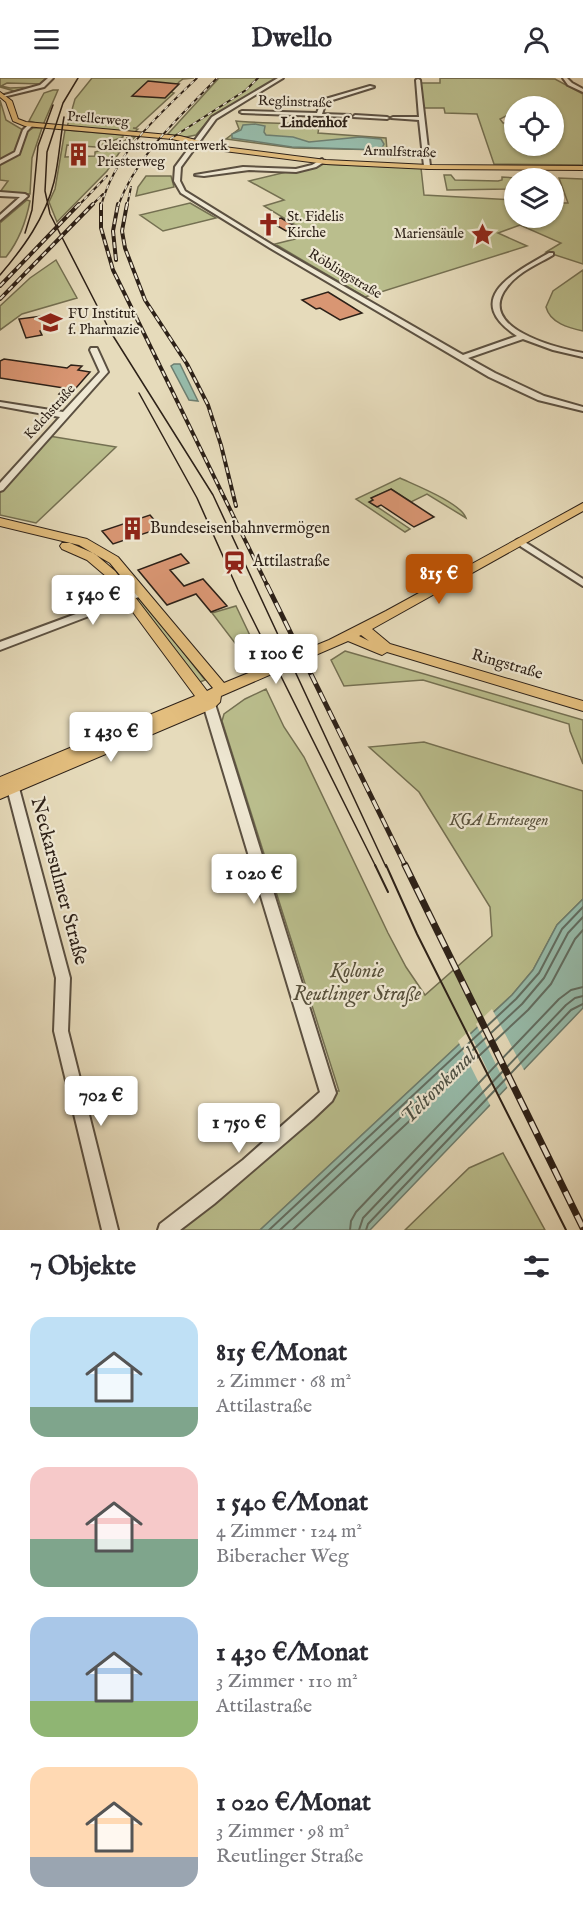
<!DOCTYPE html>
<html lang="de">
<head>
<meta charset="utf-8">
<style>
	body { margin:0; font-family:"IM FELL English",serif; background:#f2f2f3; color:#2b2b33; height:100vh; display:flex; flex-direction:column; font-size:22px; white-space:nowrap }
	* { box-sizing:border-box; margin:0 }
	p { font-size:20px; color:#7c7c81 }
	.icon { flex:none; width:33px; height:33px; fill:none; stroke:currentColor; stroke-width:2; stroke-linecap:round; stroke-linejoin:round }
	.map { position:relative; height:1152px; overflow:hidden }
	.panel { display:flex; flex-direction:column; background:#fff; flex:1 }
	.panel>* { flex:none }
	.buttons { position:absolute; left:504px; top:18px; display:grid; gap:12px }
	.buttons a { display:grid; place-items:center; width:60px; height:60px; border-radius:50%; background:#fff; box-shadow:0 2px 4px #0004; font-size:30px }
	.price { position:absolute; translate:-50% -51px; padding:0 14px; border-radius:6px; background:#fff; color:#222; font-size:20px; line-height:39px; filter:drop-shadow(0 2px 3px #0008) }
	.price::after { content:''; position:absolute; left:50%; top:36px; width:18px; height:14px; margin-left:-9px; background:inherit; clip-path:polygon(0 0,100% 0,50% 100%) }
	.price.active { background:#b45309; color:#fff }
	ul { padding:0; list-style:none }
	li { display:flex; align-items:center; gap:18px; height:150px; padding:0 30px }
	li span { display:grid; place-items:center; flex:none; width:168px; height:120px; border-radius:18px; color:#555 }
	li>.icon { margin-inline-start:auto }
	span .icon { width:72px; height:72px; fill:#fffc; stroke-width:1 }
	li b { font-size:26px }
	h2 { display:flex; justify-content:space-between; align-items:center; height:72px; padding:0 30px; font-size:26px }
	header { display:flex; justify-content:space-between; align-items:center; height:78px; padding:0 30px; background:#fff; font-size:27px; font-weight:800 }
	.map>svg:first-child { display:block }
</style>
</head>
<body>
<header><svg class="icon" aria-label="menu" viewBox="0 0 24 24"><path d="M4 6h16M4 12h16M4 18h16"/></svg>Dwello<svg class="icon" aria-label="person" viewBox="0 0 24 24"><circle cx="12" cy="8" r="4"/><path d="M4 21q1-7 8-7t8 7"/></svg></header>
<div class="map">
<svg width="583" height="1152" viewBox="0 0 583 1152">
	<rect width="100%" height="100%" fill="#e6dbbb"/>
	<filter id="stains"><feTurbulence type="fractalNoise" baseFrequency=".00333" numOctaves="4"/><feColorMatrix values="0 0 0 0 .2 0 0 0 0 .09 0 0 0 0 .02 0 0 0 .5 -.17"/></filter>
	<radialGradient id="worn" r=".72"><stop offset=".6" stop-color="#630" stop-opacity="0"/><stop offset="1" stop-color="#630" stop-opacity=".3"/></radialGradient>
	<path fill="#babe8d" stroke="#747052" stroke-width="1.5" fill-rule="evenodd" d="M 0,0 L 48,0 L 43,6 L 7,5 L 1,8 L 10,10 L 34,9 L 14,13 L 0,9 Z
		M 92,0 L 194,0 L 183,1 L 179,4 L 171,14 L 174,15 L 136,50 L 133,50 L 138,51 L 135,54 L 67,49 L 75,21 Z
		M 219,0 L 278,0 L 212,38 L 196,57 L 186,59 L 167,57 Z
		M 440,0 L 555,1 L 583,16 L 583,87 L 494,86 L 477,36 L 445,35 L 444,30 L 423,30 L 421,5 L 440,5 ZM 514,28 L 554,28 L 554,68 L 514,68 L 514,45 L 503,45 L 500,41 L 512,35 Z
		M 53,12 L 58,12 L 43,47 L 29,43 L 44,15 Z
		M 0,22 L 6,42 L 23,52 L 17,73 L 0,83 Z
		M 315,41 L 320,42 L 318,55 L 386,60 L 387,72 L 294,70 L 226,61 L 239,51 L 236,43 C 251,44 306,49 315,41 Z
		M 33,50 L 42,50 L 32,80 L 30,116 L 0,114 L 8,103 L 0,102 L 0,86 L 19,76 L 27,53 Z
		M 65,52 L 123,57 L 123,59 L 96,69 L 67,67 L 65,79 L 95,78 L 95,74 L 116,68 L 129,60 L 126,60 L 136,58 L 119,75 L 107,93 L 57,144 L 49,124 L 55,111 Z
		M 320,86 L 421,90 L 424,117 L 514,122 L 514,140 L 554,140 L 554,125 L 568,125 L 559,100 L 583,101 L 583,186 L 546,174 L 561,165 L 520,147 L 498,155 L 527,168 L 365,219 L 275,166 L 295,161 L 293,159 L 297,158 L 291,154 L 302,151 L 264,128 L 284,122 L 249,103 Z
		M 444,97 L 451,97 L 455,102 L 498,103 L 502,102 L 502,99 L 516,100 L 509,111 L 447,112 Z
		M 146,98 L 171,98 L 174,109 L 136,118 L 138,109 Z
		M 27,122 L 30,123 C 26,144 18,164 6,179 L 0,179 L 0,145 Z
		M 190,125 L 216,140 L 163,153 L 140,137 Z
		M 56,182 L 77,220 L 22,236 L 0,252 L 0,228 L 30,200 Z
		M 583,192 L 583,253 C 569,250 550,245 546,229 L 553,213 Z
		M 49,358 L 116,369 L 36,445 L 0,437 L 0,414 Z
		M 400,400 C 415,407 461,425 466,440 L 427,416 L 411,424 L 391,411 L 372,420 L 373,422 L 370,424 L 410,451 L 405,454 L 356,421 Z
		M 141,520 L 205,602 L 200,604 L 136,522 Z
		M 236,528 L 254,566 L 238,569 L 212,535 Z
		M 345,573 L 583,642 L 583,686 L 570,653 L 569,646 L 423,602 L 344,608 L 331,582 Z
		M 266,611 L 284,649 L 304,679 L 388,855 L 406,889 L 425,917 L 492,858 L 490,829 L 419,714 L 369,669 L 424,664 L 583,713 L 583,821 L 557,847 L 533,892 L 512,917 L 260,1152 L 177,1152 L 266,1082 L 335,1013 L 339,1013 L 222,643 L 224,636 L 245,621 Z
		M 503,1075 L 545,1152 L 405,1152 L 469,1090 Z"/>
	<path fill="#97bcab" stroke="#6d7e70" stroke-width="1.5" d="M 255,46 L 265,48 L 264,54 L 266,57 L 293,59 L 309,64 L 360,59 L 381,61 L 384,66 L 381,72 L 292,69 L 232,60 L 232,56 L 241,52 L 243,47 Z
		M 174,286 L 180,286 L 198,323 L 189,322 L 171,288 Z
		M 583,821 L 583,930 L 370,1152 L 260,1152 L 512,917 L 533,892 L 557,847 Z"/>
	<path fill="#e6dbbb" d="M 492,931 L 525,994 L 508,1011 L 476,946 Z
		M 469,953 L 500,1019 L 491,1029 L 458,963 Z"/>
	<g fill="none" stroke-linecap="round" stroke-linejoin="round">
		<path stroke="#626e62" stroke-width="2" d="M 269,1152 L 516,921 L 539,895 L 562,851 L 583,829
			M 280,1152 L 522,926 L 544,900 L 568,855 L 583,839
			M 293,1152 L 528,932 L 551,906 L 575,861 L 583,852
			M 350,1152 L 351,1143 L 356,1134 L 559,921 L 571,912 L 583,909
			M 359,1152 L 363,1140 L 566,927 L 575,920 L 583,918
			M 366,1152 L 368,1146 L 571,932 L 583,926"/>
	</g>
	<path fill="#d99673" stroke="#2d2118" stroke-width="1.5" d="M 148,3 L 168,5 L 179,6 L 165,20 L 132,18 Z
		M 281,140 L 298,150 L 286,153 L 269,143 Z
		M 328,214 L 362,235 L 340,242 L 320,230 L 316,231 L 302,222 Z
		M 42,238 L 48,252 L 40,253 L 42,257 L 26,260 L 19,241 Z
		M 4,281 L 67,290 L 71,287 L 82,288 L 78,292 L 90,294 L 69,318 L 59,316 L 64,310 L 0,300 L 0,283 Z
		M 391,411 L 411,424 L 434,439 L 414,449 L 381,427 L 377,429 L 369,424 L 373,422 L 371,420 Z
		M 150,437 L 161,450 L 113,466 L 102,453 Z
		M 181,476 L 189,485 L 170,492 L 184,508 L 203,501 L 227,528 L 211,534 L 196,516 L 167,527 L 138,492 Z"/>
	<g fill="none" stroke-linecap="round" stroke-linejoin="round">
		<defs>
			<path id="minor" d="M 48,0 L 53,0 L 44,9 L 3,19 L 1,18 L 40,7 Z
				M 278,0 L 283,0 L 216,41 L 181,89 L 180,103 L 185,113 L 274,168 L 463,277 L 517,258 C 461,221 514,195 549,175 L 553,175 L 553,177 C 538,186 518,194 507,209 C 475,250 556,270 583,275 L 583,279 L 553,272 L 523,261 L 468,280 L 495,295 L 544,318 L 583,329 L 583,333 L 538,322 L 489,299 L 270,170 L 181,115 L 174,103 L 175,89 L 212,39 Z
				M 563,0 L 567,0 L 572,5 L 583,11 L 583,14 L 568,7 Z
				M 418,1 L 420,2 L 430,88 L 427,90 L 424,88 L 419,42 L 391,40 L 393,39 L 419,39 L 416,2 Z
				M 370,8 L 374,9 L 326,24 L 322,36 L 350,37 L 348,39 L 242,35 L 240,34 L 242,33 L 317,35 L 322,22 Z
				M 355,37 L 387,39 L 389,40 L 387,41 L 353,39 Z
				M 29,46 L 33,47 L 27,53 L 19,76 L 0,86 L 0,82 L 15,74 L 23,52 Z
				M 322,81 L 324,84 L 316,89 L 296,94 L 249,92 L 204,98 L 195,97 L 243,89 L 296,91 L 312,87 Z
				M 0,114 L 25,116 L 28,118 L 0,142 L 0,137 L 20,119 L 0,118 Z
				M 91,270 L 97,270 L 108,294 L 3,412 L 0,413 L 0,405 L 60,339 L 0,328 L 0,324 L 63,334 L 100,294 L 90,272 Z
				M 520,461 L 583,501 L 583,508 L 517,466 L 515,464 L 517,462 Z
				M 141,512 L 144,513 L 146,515 L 144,517 L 0,572 L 0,564 Z
				M 209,622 L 213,623 L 215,626 L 336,1015 L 332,1023 L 313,1041 L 214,1126 L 180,1152 L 158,1152 L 160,1146 L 243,1082 L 320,1014 L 203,626 L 205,623 Z
				M 13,705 L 17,707 L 19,710 L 70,900 L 68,953 L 118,1152 L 102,1152 L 54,953 L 56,900 L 7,710 L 9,707 Z"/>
			<path id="major" d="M 0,14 L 12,23 L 18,41 L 26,44 L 180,58 L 224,69 L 326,82 L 429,87 L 583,88 L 583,92 L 429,91 L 326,86 L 224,73 L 172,61 L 25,48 L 13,43 L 6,24 L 0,19 Z
				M 583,425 L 583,433 L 372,551 L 390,566 L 583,623 L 583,633 L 387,574 L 382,577 L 377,575 L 348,563 L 221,618 L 220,624 L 214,630 L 0,721 L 0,699 L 195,618 L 107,499 L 87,482 L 62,471 L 60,468 L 62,465 L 70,465 L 95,476 L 115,493 L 207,613 L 213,610 L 110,485 L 79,467 L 0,448 L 0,440 L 87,461 L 118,479 L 224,605 L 329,562 L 386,533 ZM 361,557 L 369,563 L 359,558 Z"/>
		</defs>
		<use href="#minor" stroke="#5b5041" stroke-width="4"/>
		<use href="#major" stroke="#2d2118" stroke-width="2"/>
		<use href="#minor" fill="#efe8d3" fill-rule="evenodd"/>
		<use href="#major" fill="#e3be7e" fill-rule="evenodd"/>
		<path stroke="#2d2118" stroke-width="1.5" d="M 78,0 L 63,25 L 47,74 L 45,113 L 50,136 L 110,253 L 213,417 L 386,789
			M 25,155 L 32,132 L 38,68 L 53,27
			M 0,197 C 24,169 45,140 54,104 C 59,83 60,61 64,39
			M 139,315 L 197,420 L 238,512 L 376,789"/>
		<path stroke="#2d2118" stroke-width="2" d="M 375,787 L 388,814
			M 386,787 L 417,856 L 566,1152"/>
		<defs>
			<path id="rail-far3" d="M 170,61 L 246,12 L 258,0
				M 78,128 L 107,98
				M 91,128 L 103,116
				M 101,128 C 116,73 158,38 197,0
				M 118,128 C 137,76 179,40 217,0
				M 127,128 L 131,109"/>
			<path id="rail-far2" d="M 101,126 L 101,150 L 113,192 L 268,509
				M 127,126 L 122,153 L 125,170 L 145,222 L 187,286 L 208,327 L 221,367 L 236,428
				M 116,182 L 113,153 L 118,126
				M 0,208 L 79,126
				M 0,221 L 93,126"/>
			<path id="rail-far1" d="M 267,507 L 406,789"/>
			<path id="rail" d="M 405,787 L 583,1150"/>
		</defs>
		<use href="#rail-far3" stroke="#2d2118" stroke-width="2"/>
		<use href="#rail-far2" stroke="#2d2118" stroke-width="4"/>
		<use href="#rail-far1" stroke="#2d2118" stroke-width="5"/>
		<use href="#rail" stroke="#2d2118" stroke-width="7"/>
		<use href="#rail-far3" stroke="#efe8d3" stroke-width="1.5" stroke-dasharray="4.5" stroke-linecap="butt"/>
		<use href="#rail-far2" stroke="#efe8d3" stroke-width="2" stroke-dasharray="6" stroke-linecap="butt"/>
		<use href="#rail-far1" stroke="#efe8d3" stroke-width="3" stroke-dasharray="10" stroke-linecap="butt"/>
		<use href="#rail" stroke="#efe8d3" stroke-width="4.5" stroke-dasharray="13" stroke-linecap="butt"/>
	</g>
	<defs>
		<symbol id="building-bare" viewBox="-9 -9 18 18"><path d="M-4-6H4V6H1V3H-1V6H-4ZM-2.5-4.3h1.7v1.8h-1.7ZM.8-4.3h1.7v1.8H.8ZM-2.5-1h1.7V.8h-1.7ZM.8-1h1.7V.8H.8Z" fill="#8f2418" stroke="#efe8d3" stroke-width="2.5" paint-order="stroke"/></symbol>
		<symbol id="church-bare" viewBox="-9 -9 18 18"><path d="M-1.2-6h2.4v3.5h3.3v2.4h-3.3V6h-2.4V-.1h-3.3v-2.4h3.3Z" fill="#8f2418" stroke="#efe8d3" stroke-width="2.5" paint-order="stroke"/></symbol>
		<symbol id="sight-bare" viewBox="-9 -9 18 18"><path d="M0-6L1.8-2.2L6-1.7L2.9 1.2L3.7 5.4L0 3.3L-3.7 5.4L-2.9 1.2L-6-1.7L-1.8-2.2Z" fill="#8f2418" stroke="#efe8d3" stroke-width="2.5" paint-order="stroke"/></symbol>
		<symbol id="university-bare" viewBox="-9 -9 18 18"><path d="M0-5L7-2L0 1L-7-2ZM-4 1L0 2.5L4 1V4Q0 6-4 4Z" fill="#8f2418" stroke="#efe8d3" stroke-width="2.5" paint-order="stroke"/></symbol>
		<symbol id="station-bare" viewBox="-9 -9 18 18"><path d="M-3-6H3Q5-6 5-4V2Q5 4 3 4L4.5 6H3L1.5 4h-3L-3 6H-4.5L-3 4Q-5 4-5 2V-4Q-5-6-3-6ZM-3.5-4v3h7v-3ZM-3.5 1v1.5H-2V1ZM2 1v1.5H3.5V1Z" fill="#8f2418" stroke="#efe8d3" stroke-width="2.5" paint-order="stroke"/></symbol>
	</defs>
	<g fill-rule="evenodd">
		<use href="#building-bare" x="62" y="60" width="33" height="33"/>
		<use href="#church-bare" x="252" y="130" width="33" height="33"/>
		<use href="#sight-bare" x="466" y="140" width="33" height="33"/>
		<use href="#university-bare" x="34" y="228" width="33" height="33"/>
		<use href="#building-bare" x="116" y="434" width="33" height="33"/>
		<use href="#station-bare" x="218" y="468" width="33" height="33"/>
	</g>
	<g text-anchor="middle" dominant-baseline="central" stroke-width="4.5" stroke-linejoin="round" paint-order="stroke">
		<g font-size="14" fill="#2d2118" stroke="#efe8d3">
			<text transform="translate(295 24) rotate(2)">Reglinstraße</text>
			<text transform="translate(98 41) rotate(5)">Prellerweg</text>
			<text transform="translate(400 74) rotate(2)">Arnulfstraße</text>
			<text transform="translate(345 196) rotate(31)">Röblingstraße</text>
			<text transform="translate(50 334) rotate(-48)">Kelchstraße</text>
		</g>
		<g font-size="14" fill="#2d2118" stroke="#efe8d3" text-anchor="start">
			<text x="97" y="68">Gleichstromunterwerk<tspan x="97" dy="16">Priesterweg</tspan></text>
			<text x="287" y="139">St. Fidelis<tspan x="287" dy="16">Kirche</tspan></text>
			<text x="464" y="156" text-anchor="end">Mariensäule</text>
			<text x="68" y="236">FU Institut<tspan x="68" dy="16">f. Pharmazie</tspan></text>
		</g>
		<g font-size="15" font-weight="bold" fill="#2d2118" stroke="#efe8d3">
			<text x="314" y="44">Lindenhof</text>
		</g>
		<g font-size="16" fill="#2d2118" stroke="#efe8d3" text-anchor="start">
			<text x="150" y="451">Bundeseisenbahnvermögen</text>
			<text x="253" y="484">Attilastraße</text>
		</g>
		<g font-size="16" fill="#2d2118" stroke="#efe8d3">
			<text transform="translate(507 587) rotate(16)">Ringstraße</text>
		</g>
		<g font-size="16" font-style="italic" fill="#57503b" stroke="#efe8d3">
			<text x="499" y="743">KGA Erntesegen</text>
		</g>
		<g font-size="20" fill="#2d2118" stroke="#efe8d3">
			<text transform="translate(59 803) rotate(75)">Neckarsulmer Straße</text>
		</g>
		<g font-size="20" font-style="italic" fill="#57503b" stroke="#efe8d3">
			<text x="357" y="893">Kolonie<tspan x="357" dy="23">Reutlinger Straße</tspan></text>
		</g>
		<g font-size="21" font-style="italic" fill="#4d5044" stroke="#efe8d3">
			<text transform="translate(439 1009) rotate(-45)">Teltowkanal</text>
		</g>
	</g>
	<rect width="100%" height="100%" filter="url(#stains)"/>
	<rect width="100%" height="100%" fill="url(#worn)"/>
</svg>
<div class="buttons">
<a><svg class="icon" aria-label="locate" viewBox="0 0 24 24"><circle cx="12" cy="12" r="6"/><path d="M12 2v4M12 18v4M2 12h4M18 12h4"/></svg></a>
<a><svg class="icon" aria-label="layers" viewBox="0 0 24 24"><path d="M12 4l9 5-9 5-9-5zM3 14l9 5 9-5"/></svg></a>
</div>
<b class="price active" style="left:439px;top:527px">815 €</b>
<b class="price" style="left:93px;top:548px">1 540 €</b>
<b class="price" style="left:276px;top:607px">1 100 €</b>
<b class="price" style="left:111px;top:685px">1 430 €</b>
<b class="price" style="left:254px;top:827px">1 020 €</b>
<b class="price" style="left:101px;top:1049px">702 €</b>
<b class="price" style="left:239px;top:1076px">1 750 €</b>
</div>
<section class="panel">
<h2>7 Objekte<svg class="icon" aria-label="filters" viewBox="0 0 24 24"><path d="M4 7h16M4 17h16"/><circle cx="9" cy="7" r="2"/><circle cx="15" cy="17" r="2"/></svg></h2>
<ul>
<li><span style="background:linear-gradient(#bfe0f5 75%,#7fa58c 0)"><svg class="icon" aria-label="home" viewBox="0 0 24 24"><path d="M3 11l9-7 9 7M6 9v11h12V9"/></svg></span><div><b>815 €/Monat</b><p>2 Zimmer · 68 m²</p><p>Attilastraße</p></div></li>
<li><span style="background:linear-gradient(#f6c9c9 60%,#7fa58c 0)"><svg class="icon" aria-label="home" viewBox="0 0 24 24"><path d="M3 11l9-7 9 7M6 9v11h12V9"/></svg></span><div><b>1 540 €/Monat</b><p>4 Zimmer · 124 m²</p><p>Biberacher Weg</p></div></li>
<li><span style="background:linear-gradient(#a9c7e8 70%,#8fb573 0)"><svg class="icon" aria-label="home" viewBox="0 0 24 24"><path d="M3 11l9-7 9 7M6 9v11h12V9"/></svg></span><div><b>1 430 €/Monat</b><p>3 Zimmer · 110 m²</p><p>Attilastraße</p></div></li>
<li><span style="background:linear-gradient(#ffd9b3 75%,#9aa5b1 0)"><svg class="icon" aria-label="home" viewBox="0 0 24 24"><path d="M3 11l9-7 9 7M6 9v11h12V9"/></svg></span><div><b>1 020 €/Monat</b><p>3 Zimmer · 98 m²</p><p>Reutlinger Straße</p></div></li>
</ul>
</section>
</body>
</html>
